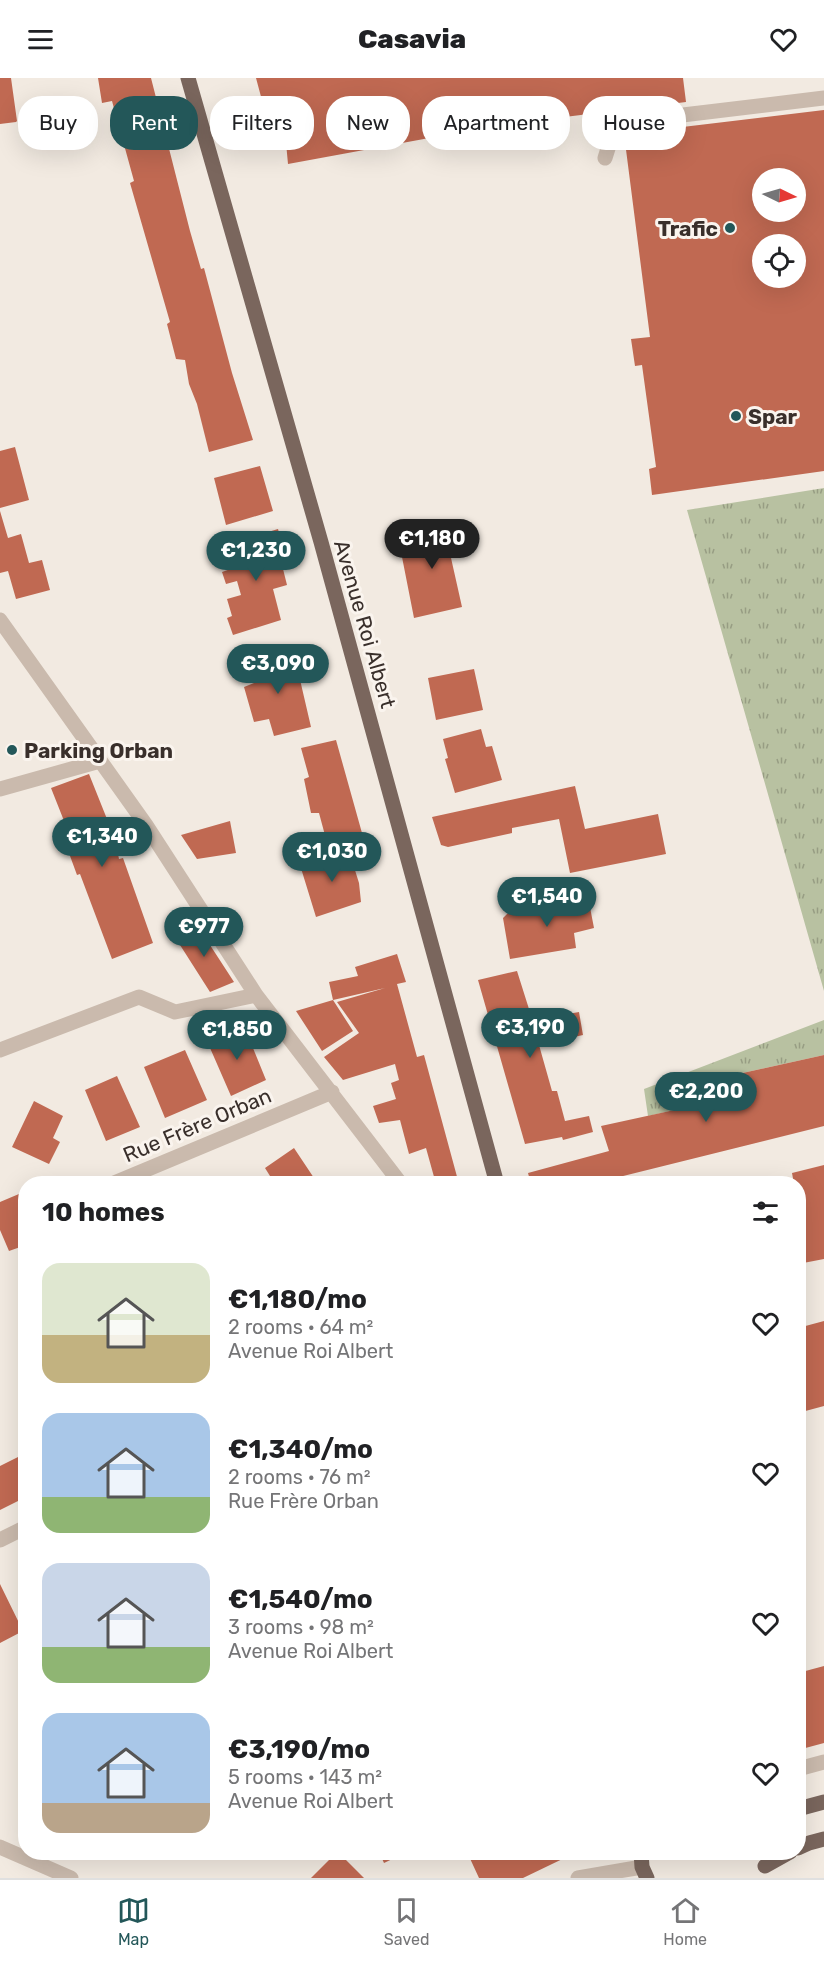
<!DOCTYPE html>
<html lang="en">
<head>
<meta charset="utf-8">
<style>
	body { margin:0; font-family:Rubik,sans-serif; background:#f2f2f2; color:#202124; height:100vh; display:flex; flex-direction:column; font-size:22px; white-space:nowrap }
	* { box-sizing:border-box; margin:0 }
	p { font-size:20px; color:#757577 }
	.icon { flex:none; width:33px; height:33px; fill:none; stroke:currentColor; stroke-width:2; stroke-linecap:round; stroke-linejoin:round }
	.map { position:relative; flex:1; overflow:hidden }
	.side { position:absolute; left:18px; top:1098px; width:788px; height:684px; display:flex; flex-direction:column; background:#fff; border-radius:24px; box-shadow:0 6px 24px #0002 }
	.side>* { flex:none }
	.top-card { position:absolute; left:18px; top:18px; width:789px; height:54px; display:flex; gap:12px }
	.needle { width:39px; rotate:95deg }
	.controls { position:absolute; left:752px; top:90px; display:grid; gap:12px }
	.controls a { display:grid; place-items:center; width:54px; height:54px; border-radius:50%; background:#fff; box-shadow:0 6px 24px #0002; font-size:30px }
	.price { position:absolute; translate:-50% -51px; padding:0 14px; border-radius:21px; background:#235759; color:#fff; font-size:20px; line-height:39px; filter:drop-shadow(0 2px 3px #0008) }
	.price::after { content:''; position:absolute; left:50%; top:36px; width:18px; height:14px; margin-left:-9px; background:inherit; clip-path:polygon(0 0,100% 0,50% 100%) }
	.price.selected { background:#222; color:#fff }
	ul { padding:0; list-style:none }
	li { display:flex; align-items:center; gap:18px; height:150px; padding:0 24px }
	li span { display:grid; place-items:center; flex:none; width:168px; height:120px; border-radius:18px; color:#555 }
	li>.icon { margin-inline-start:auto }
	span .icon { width:72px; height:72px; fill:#fffc; stroke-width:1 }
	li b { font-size:26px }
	h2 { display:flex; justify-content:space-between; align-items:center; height:72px; padding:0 24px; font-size:26px }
	.tag { padding:0 21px; border-radius:24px; background:#fff; box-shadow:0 6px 24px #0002; font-size:21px; line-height:54px }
	.tag.selected { background:#235759; color:#fff }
	header { display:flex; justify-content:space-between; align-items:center; height:78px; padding:0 24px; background:#fff; font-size:27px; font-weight:800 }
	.tab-bar { display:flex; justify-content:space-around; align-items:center; height:84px; border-top:2px solid #e0e0e0; background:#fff; font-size:16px; color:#757577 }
	.tab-bar a { display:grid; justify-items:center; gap:3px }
	.tab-bar .selected { color:#235759 }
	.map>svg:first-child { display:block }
</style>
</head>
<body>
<header><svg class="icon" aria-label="menu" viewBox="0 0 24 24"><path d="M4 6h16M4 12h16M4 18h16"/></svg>Casavia<svg class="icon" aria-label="heart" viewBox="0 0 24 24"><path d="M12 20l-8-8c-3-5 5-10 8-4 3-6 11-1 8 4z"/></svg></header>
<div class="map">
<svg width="824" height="1800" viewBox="0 0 824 1800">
	<defs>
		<pattern id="park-tufts" width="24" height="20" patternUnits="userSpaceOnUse" patternTransform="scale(1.5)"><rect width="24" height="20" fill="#b8c1a1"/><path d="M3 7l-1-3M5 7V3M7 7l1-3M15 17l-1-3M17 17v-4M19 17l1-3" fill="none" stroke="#979d83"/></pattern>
	</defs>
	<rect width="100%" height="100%" fill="#f2eae1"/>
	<path fill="url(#park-tufts)" d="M 824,410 L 824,913 L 687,432 Z
		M 824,942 L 824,977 L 675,1010 L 679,1031 L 648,1038 L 644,1011 Z"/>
	<path fill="#c06952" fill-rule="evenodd" d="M 0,0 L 11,0 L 17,43 L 16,44 L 0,46 Z
		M 98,0 L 151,0 L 190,153 L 201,191 L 204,190 L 232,295 L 253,362 L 209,374 L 197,326 L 189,306 L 185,282 L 176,281 L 167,246 L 170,244 L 130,105 L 134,103 L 112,23 L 102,25 Z
		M 256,0 L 683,0 L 686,24 L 500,47 L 288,86 L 285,54 L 271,56 Z
		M 824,32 L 824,393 L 652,417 L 649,391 L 656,389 L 642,287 L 635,288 L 631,261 L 650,259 L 624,56 ZM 762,100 L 795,100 L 795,134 L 762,134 ZM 762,166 L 795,166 L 795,200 L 762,200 Z
		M 15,369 L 29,422 L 0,430 L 0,373 Z
		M 260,388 L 273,433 L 226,447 L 214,400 Z
		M 0,433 L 8,460 L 21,456 L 29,485 L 42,482 L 50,512 L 16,521 L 8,493 L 0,495 Z
		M 431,441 L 434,454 L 460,450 L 463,467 L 449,471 L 462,529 L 414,540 L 402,479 L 413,476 L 410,445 Z
		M 278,451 L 285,477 L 280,479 L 287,507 L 273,511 L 281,542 L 233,557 L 227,540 L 232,538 L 227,521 L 241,517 L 237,503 L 226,506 L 222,494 L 242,487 L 235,464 Z
		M 289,574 L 295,593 L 298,593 L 311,649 L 274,658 L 269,641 L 254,644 L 244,609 L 254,605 L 250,586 Z
		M 474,591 L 483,632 L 436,642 L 428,600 Z
		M 481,651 L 486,669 L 492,668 L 502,702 L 455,715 L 445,681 L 448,680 L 443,661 Z
		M 336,662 L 362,755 L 326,761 L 319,735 L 311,735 L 304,701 L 309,699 L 301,670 Z
		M 89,696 L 115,761 L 119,781 L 123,780 L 153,865 L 112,881 L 80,796 L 77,797 L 66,767 L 71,765 L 68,753 L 51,710 Z
		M 575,708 L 585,751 L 658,736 L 666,776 L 570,795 L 559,741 L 512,750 L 512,755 L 448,769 L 441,767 L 432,739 Z
		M 230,743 L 236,775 L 197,781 L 181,757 Z
		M 349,773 L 359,805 L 361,824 L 316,839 L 300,787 Z
		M 588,819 L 594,850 L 574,855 L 576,870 L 510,881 L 503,840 L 513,830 L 520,832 Z
		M 197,847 L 234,904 L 210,914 L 173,856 Z
		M 397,876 L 406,904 L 397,906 L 417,979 L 424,977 L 459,1106 L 436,1106 L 426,1070 L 409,1076 L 400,1042 L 379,1045 L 373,1028 L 396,1021 L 391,1005 L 399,1002 L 395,986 L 343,1002 L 324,979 L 359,955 L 337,924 L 385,910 L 333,922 L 329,904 L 358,898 L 355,889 Z
		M 517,893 L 535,950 L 556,945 L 557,938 L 579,934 L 583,957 L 539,967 L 552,1013 L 557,1013 L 565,1043 L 589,1038 L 593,1054 L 563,1062 L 562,1059 L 525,1066 L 478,902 Z
		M 333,922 L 353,953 L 322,973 L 296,933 Z
		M 244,948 L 266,1002 L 231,1018 L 207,963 Z
		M 185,972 L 207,1022 L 165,1040 L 144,989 Z
		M 824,977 L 824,1048 L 591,1106 L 531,1106 L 528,1095 L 609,1073 L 601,1048 L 679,1031 L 675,1010 Z
		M 117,998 L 140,1049 L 106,1063 L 85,1012 Z
		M 34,1023 L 63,1038 L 53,1060 L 60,1064 L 49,1086 L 12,1069 Z
		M 294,1070 L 318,1106 L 275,1106 L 265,1090 Z
		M 824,1087 L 824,1181 L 798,1186 L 798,1106 L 794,1106 L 792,1095 Z
		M 26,1113 L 26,1167 L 9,1173 L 0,1152 L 0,1124 Z
		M 824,1243 L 824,1328 L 798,1335 L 798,1250 Z
		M 26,1375 L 26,1419 L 0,1432 L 0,1388 Z
		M 0,1506 L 23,1553 L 0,1565 Z
		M 824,1588 L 824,1665 L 798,1672 L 798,1595 Z
		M 338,1774 L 364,1800 L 311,1800 L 337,1774 Z
		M 379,1774 L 407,1774 L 384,1785 Z
		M 467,1774 L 577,1774 L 523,1800 L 479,1800 Z"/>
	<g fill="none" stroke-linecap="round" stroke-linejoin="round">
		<path stroke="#cabaad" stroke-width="15" d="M 605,80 L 616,45 L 824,20
			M 0,542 L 146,747 L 256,917 L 401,1106
			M 0,711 L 100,683
			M 0,972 L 139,919 L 175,934 L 256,917
			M 112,1106 L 332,1014
			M 0,1462 L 26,1449
			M 798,1691 L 824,1684
			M 0,1769 L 71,1800
			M 578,1800 L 642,1789"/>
		<path stroke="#7a665d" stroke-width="15" d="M 188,0 L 321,464 L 497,1106
			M 798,1731 L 824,1724
			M 798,1770 L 809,1765 L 824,1761
			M 641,1774 L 642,1789 L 647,1800
			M 765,1788 L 790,1774"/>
	</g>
	<g fill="#235759" stroke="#faf4ee" stroke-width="2">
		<circle cx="730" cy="150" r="6"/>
		<circle cx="736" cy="338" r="6"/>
		<circle cx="12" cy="672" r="6"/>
	</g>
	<g text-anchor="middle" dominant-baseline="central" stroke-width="6" stroke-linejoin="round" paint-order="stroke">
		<g font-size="21" font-weight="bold" fill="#392f2b" stroke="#faf4ee" text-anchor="start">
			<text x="718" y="150" text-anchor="end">Trafic</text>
			<text x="748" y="338">Spar</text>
			<text x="24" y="672">Parking Orban</text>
		</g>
		<g font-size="21" fill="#392f2b" stroke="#faf4ee">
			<text transform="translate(365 546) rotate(74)">Avenue Roi Albert</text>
			<text transform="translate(197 1047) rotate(-23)">Rue Frère Orban</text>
		</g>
	</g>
</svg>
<div class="controls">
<a><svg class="needle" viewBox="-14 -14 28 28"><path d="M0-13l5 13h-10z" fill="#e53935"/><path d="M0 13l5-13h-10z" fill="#757577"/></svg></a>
<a><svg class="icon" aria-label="locate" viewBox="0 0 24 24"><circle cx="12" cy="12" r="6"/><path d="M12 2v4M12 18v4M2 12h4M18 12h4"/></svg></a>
</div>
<b class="price selected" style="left:432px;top:492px">€1,180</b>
<b class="price" style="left:256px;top:504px">€1,230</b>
<b class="price" style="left:278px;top:617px">€3,090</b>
<b class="price" style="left:102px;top:790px">€1,340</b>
<b class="price" style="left:332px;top:805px">€1,030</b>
<b class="price" style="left:547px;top:850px">€1,540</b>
<b class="price" style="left:204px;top:880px">€977</b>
<b class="price" style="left:530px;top:981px">€3,190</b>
<b class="price" style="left:237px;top:983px">€1,850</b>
<b class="price" style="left:706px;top:1045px">€2,200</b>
<div class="top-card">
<a class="tag">Buy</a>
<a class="tag selected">Rent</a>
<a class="tag">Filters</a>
<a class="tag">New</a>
<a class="tag">Apartment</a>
<a class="tag">House</a>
</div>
<section class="side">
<h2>10 homes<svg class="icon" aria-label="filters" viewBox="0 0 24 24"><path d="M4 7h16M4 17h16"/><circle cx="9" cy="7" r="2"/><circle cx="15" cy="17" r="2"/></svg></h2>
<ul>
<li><span style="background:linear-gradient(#dfe7d0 60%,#c2b280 0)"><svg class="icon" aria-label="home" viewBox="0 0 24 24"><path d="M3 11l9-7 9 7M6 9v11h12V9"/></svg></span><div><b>€1,180/mo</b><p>2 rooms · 64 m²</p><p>Avenue Roi Albert</p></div><svg class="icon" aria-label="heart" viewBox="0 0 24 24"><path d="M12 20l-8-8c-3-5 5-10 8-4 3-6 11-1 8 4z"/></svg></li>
<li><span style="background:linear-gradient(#a9c7e8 70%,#8fb573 0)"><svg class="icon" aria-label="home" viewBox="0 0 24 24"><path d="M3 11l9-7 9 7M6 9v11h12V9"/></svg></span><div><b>€1,340/mo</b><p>2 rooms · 76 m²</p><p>Rue Frère Orban</p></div><svg class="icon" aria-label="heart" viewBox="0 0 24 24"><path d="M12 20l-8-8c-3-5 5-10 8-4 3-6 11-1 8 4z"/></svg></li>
<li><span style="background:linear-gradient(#c9d6e8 70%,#8fb573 0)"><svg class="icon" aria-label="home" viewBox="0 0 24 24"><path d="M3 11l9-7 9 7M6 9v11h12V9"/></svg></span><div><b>€1,540/mo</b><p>3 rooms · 98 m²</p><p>Avenue Roi Albert</p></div><svg class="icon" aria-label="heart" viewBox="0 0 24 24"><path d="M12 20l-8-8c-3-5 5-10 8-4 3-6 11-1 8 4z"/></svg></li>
<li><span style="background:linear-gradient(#a9c7e8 75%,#b9a48a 0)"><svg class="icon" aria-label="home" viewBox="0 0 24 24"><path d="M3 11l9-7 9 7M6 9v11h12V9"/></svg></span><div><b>€3,190/mo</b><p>5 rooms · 143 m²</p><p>Avenue Roi Albert</p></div><svg class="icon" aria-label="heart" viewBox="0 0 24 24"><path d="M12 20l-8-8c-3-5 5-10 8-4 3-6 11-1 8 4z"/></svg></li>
</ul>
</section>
</div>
<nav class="tab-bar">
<a class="selected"><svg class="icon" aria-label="map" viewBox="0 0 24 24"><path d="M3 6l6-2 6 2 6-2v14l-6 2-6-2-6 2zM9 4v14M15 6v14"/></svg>Map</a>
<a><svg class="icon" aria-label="saved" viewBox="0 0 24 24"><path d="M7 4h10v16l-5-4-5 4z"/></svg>Saved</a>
<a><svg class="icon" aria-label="home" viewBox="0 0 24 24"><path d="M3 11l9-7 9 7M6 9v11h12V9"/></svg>Home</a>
</nav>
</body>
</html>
